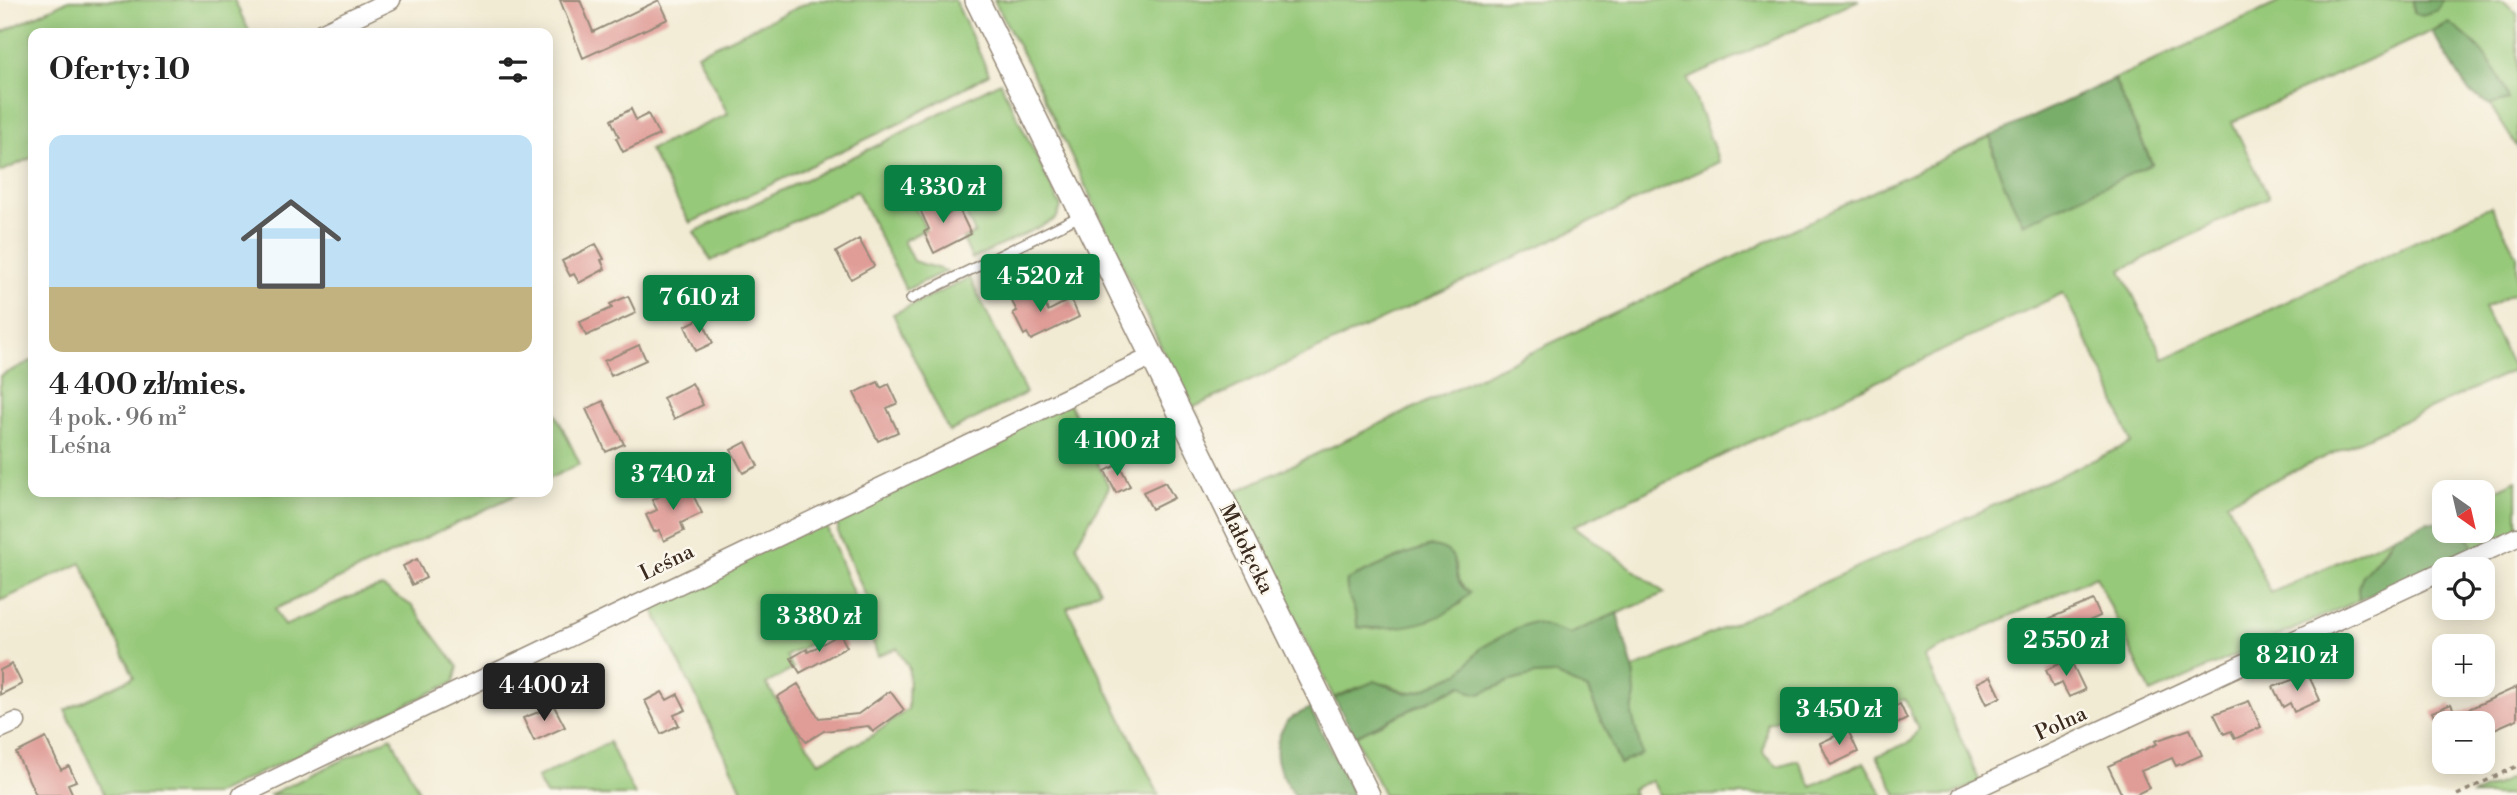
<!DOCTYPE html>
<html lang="pl">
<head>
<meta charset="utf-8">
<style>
	body { margin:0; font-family:"Libre Bodoni",serif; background:#f2f2f2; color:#222; height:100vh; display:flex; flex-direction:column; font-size:26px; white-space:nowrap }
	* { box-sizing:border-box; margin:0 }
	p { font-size:23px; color:#767676 }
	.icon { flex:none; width:38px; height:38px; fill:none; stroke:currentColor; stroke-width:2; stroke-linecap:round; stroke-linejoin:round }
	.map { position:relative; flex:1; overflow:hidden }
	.panel { position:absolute; left:28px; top:28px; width:525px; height:469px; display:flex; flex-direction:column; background:#fff; border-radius:14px; box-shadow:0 4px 18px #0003 }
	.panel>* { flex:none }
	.needle { width:46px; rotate:146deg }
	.fabs { position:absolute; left:2432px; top:480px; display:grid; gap:14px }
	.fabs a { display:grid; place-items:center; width:63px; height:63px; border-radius:14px; background:#fff; box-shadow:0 4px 18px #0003; font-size:35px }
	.price { position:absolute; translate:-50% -60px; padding:0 16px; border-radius:7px; background:#0b8043; color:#fff; font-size:23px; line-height:46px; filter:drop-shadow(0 2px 4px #0008) }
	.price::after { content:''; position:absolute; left:50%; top:42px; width:21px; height:16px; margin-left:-10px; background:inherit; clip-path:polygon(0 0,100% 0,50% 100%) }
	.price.selected { background:#222; color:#fff }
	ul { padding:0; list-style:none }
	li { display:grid; align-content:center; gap:14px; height:371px; padding:0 21px }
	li+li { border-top:2px solid #e0e0e0 }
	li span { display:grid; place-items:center; height:217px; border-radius:14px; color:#555 }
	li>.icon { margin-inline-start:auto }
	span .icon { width:126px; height:126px; fill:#fffc; stroke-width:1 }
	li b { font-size:30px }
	h2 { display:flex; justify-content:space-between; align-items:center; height:84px; padding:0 21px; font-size:30px }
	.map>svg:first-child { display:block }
</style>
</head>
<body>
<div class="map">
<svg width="2517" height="795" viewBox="0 0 2517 795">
	<rect width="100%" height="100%" fill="#fbf7ec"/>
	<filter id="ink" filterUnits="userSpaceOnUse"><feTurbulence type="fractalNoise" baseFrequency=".0143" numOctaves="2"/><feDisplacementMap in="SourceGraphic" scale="14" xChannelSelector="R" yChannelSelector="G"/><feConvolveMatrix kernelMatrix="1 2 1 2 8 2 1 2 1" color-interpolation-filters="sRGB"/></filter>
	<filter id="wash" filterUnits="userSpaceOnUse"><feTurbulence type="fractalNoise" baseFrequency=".00686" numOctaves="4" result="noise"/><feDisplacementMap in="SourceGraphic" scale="28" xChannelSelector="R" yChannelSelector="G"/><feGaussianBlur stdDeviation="1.57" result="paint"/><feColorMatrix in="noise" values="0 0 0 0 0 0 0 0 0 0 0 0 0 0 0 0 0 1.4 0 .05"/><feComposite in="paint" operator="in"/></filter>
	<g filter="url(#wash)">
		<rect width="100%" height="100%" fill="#f2ebd4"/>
		<path fill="#97c97a" stroke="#697a4c" stroke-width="2" fill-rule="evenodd" d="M 69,0 L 234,0 L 250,33 L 33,33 L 33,157 L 0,172 L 0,33 Z
			M 813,0 L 955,0 L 989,74 L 900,123 L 690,223 L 649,150 L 728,114 L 697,54 Z
			M 994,0 L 1859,0 L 1688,79 L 1719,162 L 1190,409 L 1032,72 Z
			M 2284,0 L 2413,0 L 2414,12 L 2438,10 L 2443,0 L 2503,0 L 2517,14 L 2517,147 L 2490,105 L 2508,100 C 2498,67 2477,42 2449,23 L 2232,122 L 2269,197 L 2121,270 L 2164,359 L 2491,206 L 2517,256 L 2517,292 L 2484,308 L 2514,370 L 2227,502 L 2271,593 L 2394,536 C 2381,558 2357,572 2359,600 L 2151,693 L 2096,576 L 1924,656 L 1980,782 L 1952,795 L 1897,795 L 1877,756 L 1910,742 L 1918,729 L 1905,699 L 1864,714 L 1856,707 C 1824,707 1797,713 1767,723 L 1763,752 L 1778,766 L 1798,760 L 1811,786 L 1864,762 L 1883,795 L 1659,795 L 1652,780 L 1632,789 L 1634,795 L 1384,795 L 1355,736 L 1463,685 L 1480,694 C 1501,685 1532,669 1556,675 C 1567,677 1578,684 1588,690 L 1620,763 C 1628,731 1636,702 1633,669 L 2131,443 L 2109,385 L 2063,293 L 1574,526 L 1665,593 L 1570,634 L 1555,631 L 1420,691 C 1401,694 1403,689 1388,685 C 1370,680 1350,690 1334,698 L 1233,493 L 1991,136 L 1993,153 L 2152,163 L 2114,79 ZM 1431,546 L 1456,564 L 1457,579 L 1464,589 L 1460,604 L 1430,620 L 1375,629 L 1357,627 L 1358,618 L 1347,580 L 1406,554 Z
			M 1000,82 L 1061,207 L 1056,219 L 972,259 L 963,239 L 975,233 L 947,176 L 932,183 L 937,192 L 913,204 L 926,229 L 903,241 L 913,261 L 946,271 L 906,290 L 857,191 L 711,261 L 694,232 L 876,146 Z
			M 970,278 L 1026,393 L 949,432 L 893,314 Z
			M 33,360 L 33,492 L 107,492 L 127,494 L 131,492 L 522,492 L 275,609 L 284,626 C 317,612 348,595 382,587 L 412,606 L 458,667 L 454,682 L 213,795 L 105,795 L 65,710 L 134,677 L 81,563 L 0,601 L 0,376 Z
			M 548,398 L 580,464 L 548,479 Z
			M 1069,403 L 1109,487 L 1076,545 L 1100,590 L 1067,608 L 1159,795 L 732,795 L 742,790 L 653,609 L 654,603 L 823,518 L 854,596 L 857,620 L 786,656 L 793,669 L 766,684 L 819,762 L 872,736 L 908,709 L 909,668 L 897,648 L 878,656 L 869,632 L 869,603 L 838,533 L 838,513 Z
			M 2517,480 L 2517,531 L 2473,549 L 2468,535 L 2462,530 L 2483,530 L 2483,496 Z
			M 391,737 L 421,795 L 269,795 Z
			M 609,742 L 635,795 L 546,795 L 537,778 Z
			M 2517,775 L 2517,795 L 2472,795 Z"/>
		<path fill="#79ad6a" stroke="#5a6c44" stroke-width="2" d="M 2413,0 L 2443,0 L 2438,10 L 2422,15 L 2414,13 Z
			M 2449,23 C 2477,42 2498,68 2508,100 L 2490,105 L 2469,92 L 2432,32 Z
			M 2114,79 L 2152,164 L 2023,224 C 2009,195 1994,168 1991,136 Z
			M 2428,521 L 2445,523 L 2445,530 C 2465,530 2466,530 2473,549 L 2359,600 L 2358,589 L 2363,574 L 2387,549 L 2394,536 Z
			M 1431,546 C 1470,550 1444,579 1470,592 C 1445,625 1396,631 1357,627 C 1359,610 1344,597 1347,580 L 1406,554 Z
			M 1617,613 L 1633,669 L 1635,694 L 1632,714 L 1642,754 L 1620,764 L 1588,690 L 1555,674 L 1535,675 L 1508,682 L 1480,694 L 1470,692 L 1462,685 L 1355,736 L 1334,698 L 1375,681 L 1407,693 L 1420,691 L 1460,673 L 1481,648 L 1517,628 L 1533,622 L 1570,634 Z
			M 1310,708 L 1353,795 L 1294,795 C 1278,771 1268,750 1286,723 C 1291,716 1303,712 1310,708 Z"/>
		<g id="blocks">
			<path fill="#e09c97" d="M 560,0 L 580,0 L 593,32 L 659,0 L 668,19 L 583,58 Z
				M 631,109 L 636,120 L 648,114 L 659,135 L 623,152 L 616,138 L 619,137 L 611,120 Z
				M 938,196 L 947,215 L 958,207 L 971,234 L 934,253 L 924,232 L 929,229 L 918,205 Z
				M 859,239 L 874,266 L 851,279 L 836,252 Z
				M 596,244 L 604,259 L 601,260 L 605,269 L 579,283 L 574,274 L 570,276 L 562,261 Z
				M 1034,289 L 1042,305 L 1045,304 L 1048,311 L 1071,299 L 1079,317 L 1031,340 L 1027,333 L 1024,335 L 1013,313 L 1017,311 L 1010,298 L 1025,290 L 1027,293 Z
				M 628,296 L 636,313 L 586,336 L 580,322 L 612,308 L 610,304 Z
				M 701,318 L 713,343 L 696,351 L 685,326 Z
				M 639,345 L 646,360 L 611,376 L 604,361 Z
				M 878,382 L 881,388 L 889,384 L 898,403 L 887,408 L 898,432 L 878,441 L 854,393 Z
				M 692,383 L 703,405 L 674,419 L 663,398 Z
				M 603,401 L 624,444 L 606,452 L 586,409 Z
				M 746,442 L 758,466 L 743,473 L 731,450 Z
				M 1119,464 L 1130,486 L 1116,493 L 1105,471 Z
				M 1165,482 L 1174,498 L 1152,509 L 1143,492 Z
				M 687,483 L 702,513 L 681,523 L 684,531 L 664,541 L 659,530 L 654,532 L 646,515 L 657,510 L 652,500 Z
				M 417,559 L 426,578 L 412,585 L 403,566 Z
				M 2093,600 L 2100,616 L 2055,636 L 2048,619 Z
				M 840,634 L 847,647 L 800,673 L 791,658 L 807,649 L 808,652 Z
				M 2070,659 L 2085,690 L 2069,697 L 2062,683 L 2053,687 L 2046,670 Z
				M 12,664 L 22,684 L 0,695 L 0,670 Z
				M 2308,674 L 2320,700 L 2294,712 L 2290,703 L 2283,707 L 2273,687 Z
				M 1991,676 L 2001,697 L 1987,704 L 1977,683 Z
				M 798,684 L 819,718 L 858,714 L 890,691 L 904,710 L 873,732 L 868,726 L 824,731 L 806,742 L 777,697 Z
				M 2517,687 L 2517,719 L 2483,734 L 2483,723 L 2437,723 L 2432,712 L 2451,704 L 2456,715 Z
				M 662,692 L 667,700 L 678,694 L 686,710 L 674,715 L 679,725 L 661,734 L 645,701 Z
				M 2249,701 L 2261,727 L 2235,739 L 2231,731 L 2224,734 L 2214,714 Z
				M 1900,704 L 1907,719 L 1883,731 L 1875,716 Z
				M 554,706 L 565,727 L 534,741 L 523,718 Z
				M 2190,729 L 2202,755 L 2176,766 L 2172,758 L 2141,771 L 2149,788 L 2135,795 L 2122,795 L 2108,766 L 2157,744 L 2155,741 Z
				M 1848,730 L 1858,752 L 1831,765 L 1820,743 Z
				M 46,738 L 61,770 L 69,766 L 76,781 L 68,784 L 73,795 L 36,795 L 16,753 Z"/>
		</g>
	</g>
	<g filter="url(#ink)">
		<use href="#blocks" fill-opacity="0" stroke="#968a79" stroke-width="2"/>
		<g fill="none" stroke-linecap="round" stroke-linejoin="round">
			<defs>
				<path id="service" d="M 911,299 L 1082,215"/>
				<path id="minor" d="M 321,33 L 391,0
					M 2448,569 L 2517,537
					M 0,729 L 16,722
					M 242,795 L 1151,357
					M 1962,795 L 2445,570"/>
				<path id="tertiary" d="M 977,0 L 1368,795"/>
			</defs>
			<use href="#service" stroke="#968a79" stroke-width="12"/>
			<use href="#minor" stroke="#968a79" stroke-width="21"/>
			<use href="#tertiary" stroke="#968a79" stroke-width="26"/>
			<path stroke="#968a79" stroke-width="3.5" stroke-dasharray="5 5" stroke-linecap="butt" d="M 2457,795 L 2517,766"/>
			<use href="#service" stroke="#fff" stroke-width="9"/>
			<use href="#minor" stroke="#fff" stroke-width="18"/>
			<use href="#tertiary" stroke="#fff" stroke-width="23"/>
		</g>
	</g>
	<g text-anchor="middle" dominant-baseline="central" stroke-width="5" stroke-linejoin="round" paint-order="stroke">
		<g font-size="21" fill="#3b2a1e" stroke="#fbf7ec">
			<text transform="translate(1246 549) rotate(64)">Małołęcka</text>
			<text transform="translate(667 563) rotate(-26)">Leśna</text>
			<text transform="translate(2061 724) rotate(-25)">Polna</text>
		</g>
	</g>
</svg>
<div class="fabs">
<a><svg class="needle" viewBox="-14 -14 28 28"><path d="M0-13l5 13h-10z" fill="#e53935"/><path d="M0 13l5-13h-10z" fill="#767676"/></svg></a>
<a><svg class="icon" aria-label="locate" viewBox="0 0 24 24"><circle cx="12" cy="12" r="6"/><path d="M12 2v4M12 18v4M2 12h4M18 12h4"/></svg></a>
<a>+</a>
<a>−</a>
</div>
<b class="price" style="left:943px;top:225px">4 330 zł</b>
<b class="price" style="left:1040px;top:314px">4 520 zł</b>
<b class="price" style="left:699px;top:335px">7 610 zł</b>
<b class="price" style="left:1117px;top:478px">4 100 zł</b>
<b class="price" style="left:673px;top:512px">3 740 zł</b>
<b class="price" style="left:819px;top:654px">3 380 zł</b>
<b class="price" style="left:2066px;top:678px">2 550 zł</b>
<b class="price" style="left:2297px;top:693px">8 210 zł</b>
<b class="price selected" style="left:544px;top:723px">4 400 zł</b>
<b class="price" style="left:1839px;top:747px">3 450 zł</b>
<section class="panel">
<h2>Oferty: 10<svg class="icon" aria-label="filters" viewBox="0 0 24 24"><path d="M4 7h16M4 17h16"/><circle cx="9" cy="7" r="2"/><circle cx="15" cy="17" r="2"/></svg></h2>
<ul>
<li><span style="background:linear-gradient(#bfe0f5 70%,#c2b280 0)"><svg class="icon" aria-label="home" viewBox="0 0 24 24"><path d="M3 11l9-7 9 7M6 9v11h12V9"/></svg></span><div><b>4 400 zł/mies.</b><p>4 pok. · 96 m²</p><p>Leśna</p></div></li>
</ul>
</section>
</div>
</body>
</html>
